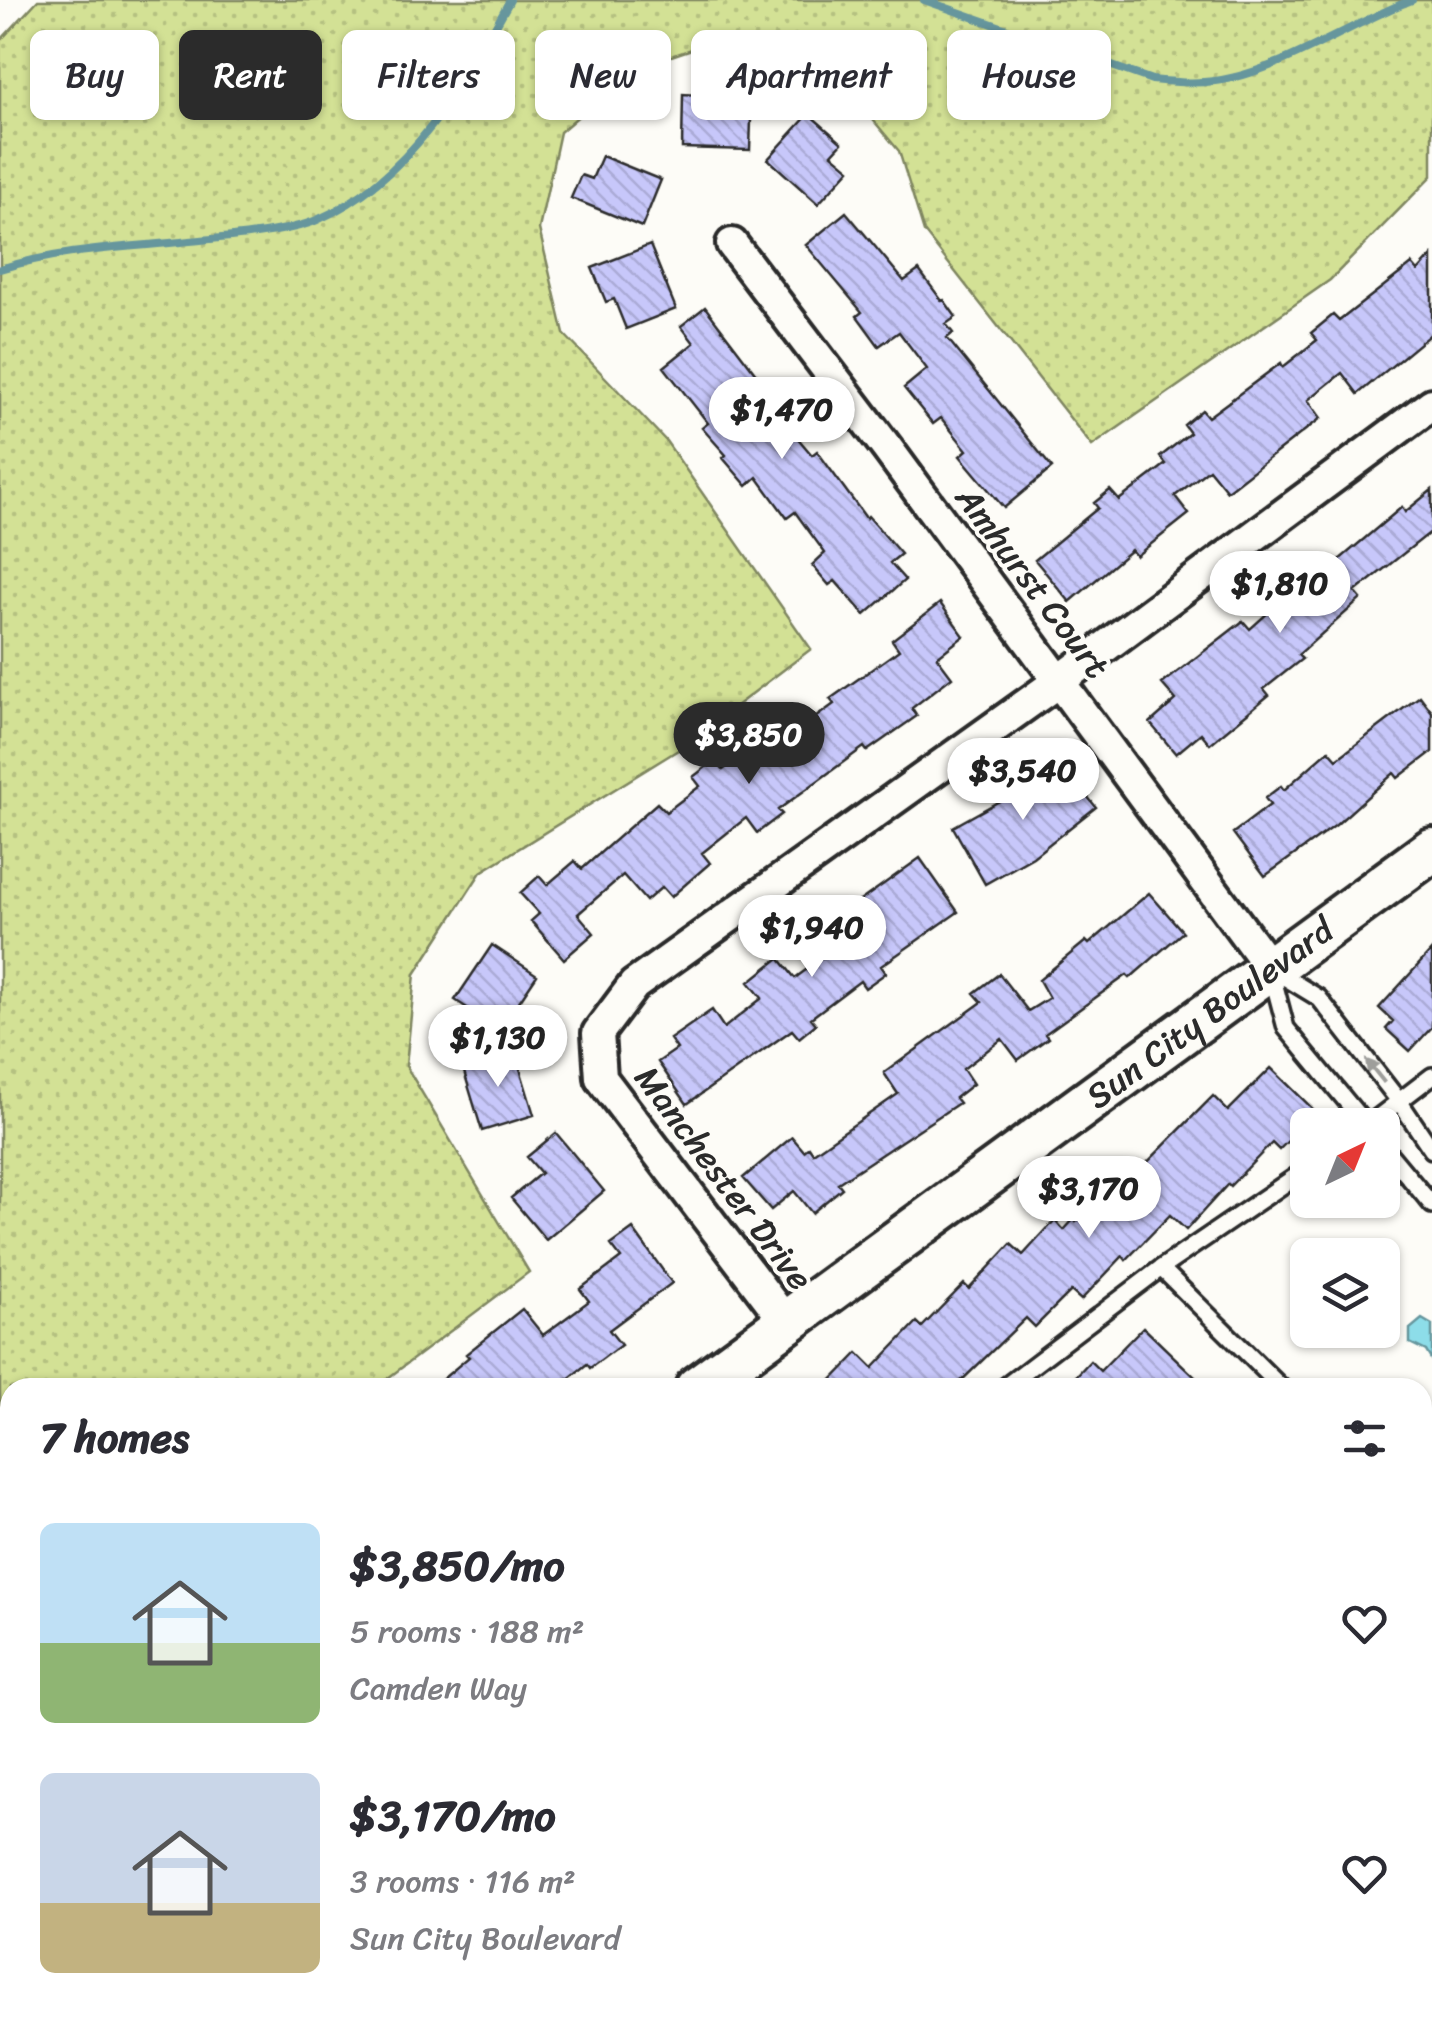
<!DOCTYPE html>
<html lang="en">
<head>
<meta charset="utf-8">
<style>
	body { margin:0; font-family:Sriracha,sans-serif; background:#f7f7f7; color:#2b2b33; height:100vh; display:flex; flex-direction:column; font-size:38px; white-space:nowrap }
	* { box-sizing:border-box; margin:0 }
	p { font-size:32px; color:#7c7c81 }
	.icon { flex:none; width:55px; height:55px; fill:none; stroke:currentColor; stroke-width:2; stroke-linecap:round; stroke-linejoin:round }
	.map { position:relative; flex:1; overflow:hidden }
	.side { position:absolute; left:0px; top:1378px; width:1432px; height:642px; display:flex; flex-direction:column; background:#fff; border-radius:30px 30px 0 0; box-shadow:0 2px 8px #0004 }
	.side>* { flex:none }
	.guide { position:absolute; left:30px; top:30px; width:1372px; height:90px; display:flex; gap:20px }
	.needle { width:65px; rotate:43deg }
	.fabs { position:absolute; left:1290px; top:1108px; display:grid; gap:20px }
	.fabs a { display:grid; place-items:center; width:110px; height:110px; border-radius:15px; background:#fff; box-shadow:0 2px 8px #0004; font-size:50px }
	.price { position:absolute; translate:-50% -85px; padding:0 22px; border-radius:35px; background:#fff; color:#222; font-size:32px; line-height:65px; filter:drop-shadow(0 2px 5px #0008) }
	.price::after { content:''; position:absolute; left:50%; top:60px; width:30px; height:22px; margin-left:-15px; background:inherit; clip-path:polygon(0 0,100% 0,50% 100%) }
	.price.selected { background:#2b2b2b; color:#fff }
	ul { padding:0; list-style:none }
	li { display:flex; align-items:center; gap:30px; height:250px; padding:0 40px }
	li span { display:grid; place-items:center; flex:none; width:280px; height:200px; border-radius:15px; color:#555 }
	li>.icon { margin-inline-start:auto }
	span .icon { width:120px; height:120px; fill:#fffc; stroke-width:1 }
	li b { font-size:42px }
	h2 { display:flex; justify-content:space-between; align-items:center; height:120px; padding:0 40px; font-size:42px }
	.pill { padding:0 35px; border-radius:15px; background:#fff; box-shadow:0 2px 8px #0004; font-size:35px; line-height:90px }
	.pill.selected { background:#2b2b2b; color:#fff }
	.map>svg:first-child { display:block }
</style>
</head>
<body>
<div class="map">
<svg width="1432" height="2018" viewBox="0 0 1432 2018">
	<defs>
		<pattern id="grass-dots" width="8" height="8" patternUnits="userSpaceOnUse" patternTransform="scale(2.5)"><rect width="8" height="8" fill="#d3e195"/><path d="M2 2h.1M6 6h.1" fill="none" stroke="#b5c181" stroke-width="1.8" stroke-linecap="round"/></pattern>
		<pattern id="building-back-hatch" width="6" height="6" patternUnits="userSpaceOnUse" patternTransform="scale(2.5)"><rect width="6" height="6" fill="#c7c7fa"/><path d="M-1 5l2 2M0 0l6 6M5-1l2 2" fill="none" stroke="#ababd6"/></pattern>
	</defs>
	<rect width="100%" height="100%" fill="#fdfcf7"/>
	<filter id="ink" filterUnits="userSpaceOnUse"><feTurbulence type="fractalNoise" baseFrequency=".01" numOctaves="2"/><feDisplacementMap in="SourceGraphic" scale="20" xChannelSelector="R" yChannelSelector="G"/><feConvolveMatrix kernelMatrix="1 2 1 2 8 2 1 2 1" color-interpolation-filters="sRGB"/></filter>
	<g filter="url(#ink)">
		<path fill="url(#grass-dots)" stroke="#7f8660" stroke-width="2.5" d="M 38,0 L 1432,0 L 1432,176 L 1330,280 L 1092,446 L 924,232 L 899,151 L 829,67 L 724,38 L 633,69 L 560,132 L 539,229 L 564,334 L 666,441 L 811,649 L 678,750 L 481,872 L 415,974 L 406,1066 L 529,1272 L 376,1387 L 10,1388 L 10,1733 L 0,1726 L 0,41 Z"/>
		<path fill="#8ddde9" stroke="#66969d" stroke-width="2.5" d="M 1422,1319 L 1432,1325 L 1432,1361 L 1426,1351 L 1410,1343 L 1410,1329 Z"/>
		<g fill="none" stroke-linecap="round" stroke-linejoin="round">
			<path stroke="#66969d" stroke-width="8" d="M 924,0 L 1152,80 C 1173,82 1194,84 1215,81 C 1278,73 1351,23 1412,0
				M 0,269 C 60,250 119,248 181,242 C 218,238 285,234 317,220 C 411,179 463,85 510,0
				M 0,1771 L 10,1778
				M 304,2010 L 313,2018"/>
		</g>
		<path fill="url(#building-back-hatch)" stroke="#2b2b2b" stroke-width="2.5" d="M 715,88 L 752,89 L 750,150 L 682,148 L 683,94 L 714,96 Z
			M 809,114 L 842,143 L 832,154 L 850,169 L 818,204 L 768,159 Z
			M 602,156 L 661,180 L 642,227 L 571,198 L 581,175 L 592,179 Z
			M 846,212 L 904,281 L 919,270 L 942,301 L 944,300 L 956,317 L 946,324 L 953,333 L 947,338 L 1052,468 L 1004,508 L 960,456 L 967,450 L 941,418 L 933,424 L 904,388 L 927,369 L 899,332 L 879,346 L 857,316 L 862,312 L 806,245 Z
			M 650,245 L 676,309 L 626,329 L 614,299 L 606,302 L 592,268 Z
			M 1432,256 L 1432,333 L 1358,394 L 1342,373 L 1308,400 L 1321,418 L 1227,491 L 1209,469 L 1175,496 L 1189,514 L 1136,556 L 1131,550 L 1070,602 L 1035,560 L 1098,508 L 1094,503 L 1110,490 L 1119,500 L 1166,464 L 1160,457 L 1190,433 L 1184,425 L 1202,410 L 1208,417 L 1281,363 L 1283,367 L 1317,340 L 1311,333 L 1333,315 L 1339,321 L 1412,264 L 1418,271 Z
			M 705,307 L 760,379 L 762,376 L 796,415 L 785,423 L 812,455 L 817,451 L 866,518 L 868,516 L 901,554 L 890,563 L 905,580 L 865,615 L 835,581 L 829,585 L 812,565 L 825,553 L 795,512 L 787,518 L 757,477 L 747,486 L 723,458 L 726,455 L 702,428 L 708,423 L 664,367 L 694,343 L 681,326 Z
			M 1432,490 L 1432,531 L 1355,592 L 1361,599 L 1298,655 L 1302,659 L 1264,689 L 1269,695 L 1210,744 L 1201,733 L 1176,754 L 1150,723 L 1176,700 L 1162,684 L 1243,621 L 1250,629 L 1327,560 L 1332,566 L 1402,507 L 1405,512 Z
			M 940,603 L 964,636 L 937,657 L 952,677 L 912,708 L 917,716 L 867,751 L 864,747 L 778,810 L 782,814 L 757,833 L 746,818 L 702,853 L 710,863 L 671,897 L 662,887 L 646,901 L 623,875 L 578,914 L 594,933 L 564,959 L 531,921 L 539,914 L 520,893 L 539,876 L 547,885 L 575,861 L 582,869 L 657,803 L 666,812 L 700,786 L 693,777 L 715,760 L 723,770 L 738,758 L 746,768 L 834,704 L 830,699 L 899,650 L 892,640 Z
			M 1420,696 L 1432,712 L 1432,752 L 1398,778 L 1394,773 L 1336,825 L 1265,876 L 1233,833 L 1270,805 L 1265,798 L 1281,786 L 1284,790 L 1329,750 L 1337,759 Z
			M 1063,767 L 1096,807 L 1033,857 L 985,884 L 953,827 L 1003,799 L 1038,772 L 1045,781 Z
			M 920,858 L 958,912 L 881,966 L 886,973 L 865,988 L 860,981 L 811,1018 L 816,1024 L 799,1038 L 792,1030 L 687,1104 L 658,1062 L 677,1049 L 670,1039 L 712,1010 L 724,1028 L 762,998 L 749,982 L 779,958 L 795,978 L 833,950 L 818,931 Z
			M 1149,893 L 1183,932 L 1130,978 L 1127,975 L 1045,1034 L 1048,1038 L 1018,1060 L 1002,1039 L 963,1069 L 973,1084 L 955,1098 L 959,1103 L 838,1183 L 842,1188 L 812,1213 L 794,1191 L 771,1210 L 743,1178 L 792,1137 L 804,1151 L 809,1147 L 813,1153 L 898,1094 L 884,1073 L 982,1002 L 974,993 L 999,974 L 1028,1011 L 1049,998 L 1039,980 L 1086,941 L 1089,944 Z
			M 492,945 L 537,975 L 500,1030 L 455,1000 Z
			M 1432,950 L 1432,1027 L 1410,1051 L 1386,1029 L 1393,1021 L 1379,1008 Z
			M 514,1049 L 534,1115 L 482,1131 L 462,1065 Z
			M 1271,1068 L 1316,1112 L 1279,1150 L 1272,1143 L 1230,1186 L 1228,1184 L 1186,1230 L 1170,1215 L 1126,1260 L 1123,1256 L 1081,1300 L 1071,1291 L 1035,1327 L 1026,1318 L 954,1388 L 824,1388 L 858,1353 L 873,1368 L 917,1322 L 922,1327 L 964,1284 L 969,1289 L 1011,1244 L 1023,1255 L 1055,1220 L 1064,1230 L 1074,1219 L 1076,1222 L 1119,1177 L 1126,1184 L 1213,1096 L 1228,1111 Z
			M 556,1133 L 604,1191 L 546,1240 L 511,1198 L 541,1173 L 527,1157 Z
			M 633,1229 L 672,1283 L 609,1330 L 621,1345 L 590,1368 L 587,1364 L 557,1388 L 432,1388 L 469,1357 L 466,1354 L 522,1309 L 543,1335 L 589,1301 L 580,1289 L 621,1258 L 611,1245 Z
			M 1143,1327 L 1195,1377 L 1185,1388 L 1065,1388 L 1090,1361 L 1100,1371 Z"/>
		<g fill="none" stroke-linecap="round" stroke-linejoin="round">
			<defs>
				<path id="lane" d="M 1273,970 L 1319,998 L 1399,1101 L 1432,1150
					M 1271,971 L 1286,1028 L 1366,1125
					M 1368,1125 L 1432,1076
					M 1382,1145 L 1432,1205
					M 1161,1268 L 1282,1388
					M 1003,1388 L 1161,1268 L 1308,1168
					M 1422,1575 L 1432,1606
					M 0,1647 L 10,1656
					M 1422,1698 L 1429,1689 L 1432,1673
					M 1422,1966 L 1432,1961
					M 147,2010 L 155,2018
					M 204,2010 L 209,2018
					M 527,2010 L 535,2018
					M 849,2010 L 857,2018
					M 930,2018 L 941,2010
					M 1331,2018 L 1345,2010"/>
				<path id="street" d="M 732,244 L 887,448 L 1270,968
					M 787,1323 L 601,1078 L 598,1033 L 634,985 L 1059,681 L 1432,404"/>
				<g id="secondary">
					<path id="s1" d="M 697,1388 L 1432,850"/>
					<path d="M 0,1914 L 10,1904"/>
					<path d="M 0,1993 L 10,1982"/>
				</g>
			</defs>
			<use href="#lane" stroke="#2b2b2b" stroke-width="22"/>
			<use href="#street" stroke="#2b2b2b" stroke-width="38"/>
			<use href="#secondary" stroke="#2b2b2b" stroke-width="50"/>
			<use href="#lane" stroke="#fdfcf7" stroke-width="15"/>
			<use href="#street" stroke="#fdfcf7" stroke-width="30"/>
			<use href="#secondary" stroke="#fdfcf7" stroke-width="42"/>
		</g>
		<defs><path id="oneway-solid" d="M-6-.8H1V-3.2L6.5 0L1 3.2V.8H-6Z" transform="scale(2.5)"/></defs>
		<use fill="#9e9e9b" href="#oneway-solid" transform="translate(1375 1071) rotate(-129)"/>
	</g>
	<g text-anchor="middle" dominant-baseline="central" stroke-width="8" stroke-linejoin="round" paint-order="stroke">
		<g font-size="35" fill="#2b2b2b" stroke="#fdfcf7">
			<text transform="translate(1033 582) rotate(53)">Amhurst Court</text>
			<text stroke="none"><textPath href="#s1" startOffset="635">Sun City Boulevard</textPath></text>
			<text transform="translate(724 1178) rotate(53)">Manchester Drive</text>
		</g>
	</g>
</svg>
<div class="fabs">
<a><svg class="needle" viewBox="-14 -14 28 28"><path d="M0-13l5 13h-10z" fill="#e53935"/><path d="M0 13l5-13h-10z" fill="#7c7c81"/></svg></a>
<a><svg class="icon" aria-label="layers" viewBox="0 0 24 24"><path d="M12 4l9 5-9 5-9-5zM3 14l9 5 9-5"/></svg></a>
</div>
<b class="price" style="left:782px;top:462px">$1,470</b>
<b class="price" style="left:1280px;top:636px">$1,810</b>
<b class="price selected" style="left:749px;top:787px">$3,850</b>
<b class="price" style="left:1023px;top:823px">$3,540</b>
<b class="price" style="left:812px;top:980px">$1,940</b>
<b class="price" style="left:498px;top:1090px">$1,130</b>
<b class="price" style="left:1089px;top:1241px">$3,170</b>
<div class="guide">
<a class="pill">Buy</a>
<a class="pill selected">Rent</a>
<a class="pill">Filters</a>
<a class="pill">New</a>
<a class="pill">Apartment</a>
<a class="pill">House</a>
</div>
<section class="side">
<h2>7 homes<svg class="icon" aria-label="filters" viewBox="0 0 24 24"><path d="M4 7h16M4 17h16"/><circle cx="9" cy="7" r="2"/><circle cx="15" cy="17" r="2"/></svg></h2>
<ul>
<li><span style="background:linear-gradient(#bfe0f5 60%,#8fb573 0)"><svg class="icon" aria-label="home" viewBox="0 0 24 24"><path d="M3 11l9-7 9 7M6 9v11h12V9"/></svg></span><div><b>$3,850/mo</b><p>5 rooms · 188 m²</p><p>Camden Way</p></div><svg class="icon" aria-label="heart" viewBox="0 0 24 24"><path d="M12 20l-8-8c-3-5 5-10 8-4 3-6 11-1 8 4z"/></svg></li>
<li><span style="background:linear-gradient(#c9d6e8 65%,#c2b280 0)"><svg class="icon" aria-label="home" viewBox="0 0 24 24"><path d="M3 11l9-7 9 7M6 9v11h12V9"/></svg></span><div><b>$3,170/mo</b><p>3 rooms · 116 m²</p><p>Sun City Boulevard</p></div><svg class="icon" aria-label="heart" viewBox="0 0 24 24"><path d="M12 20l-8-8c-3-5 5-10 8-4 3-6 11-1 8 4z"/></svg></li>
</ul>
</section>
</div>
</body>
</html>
